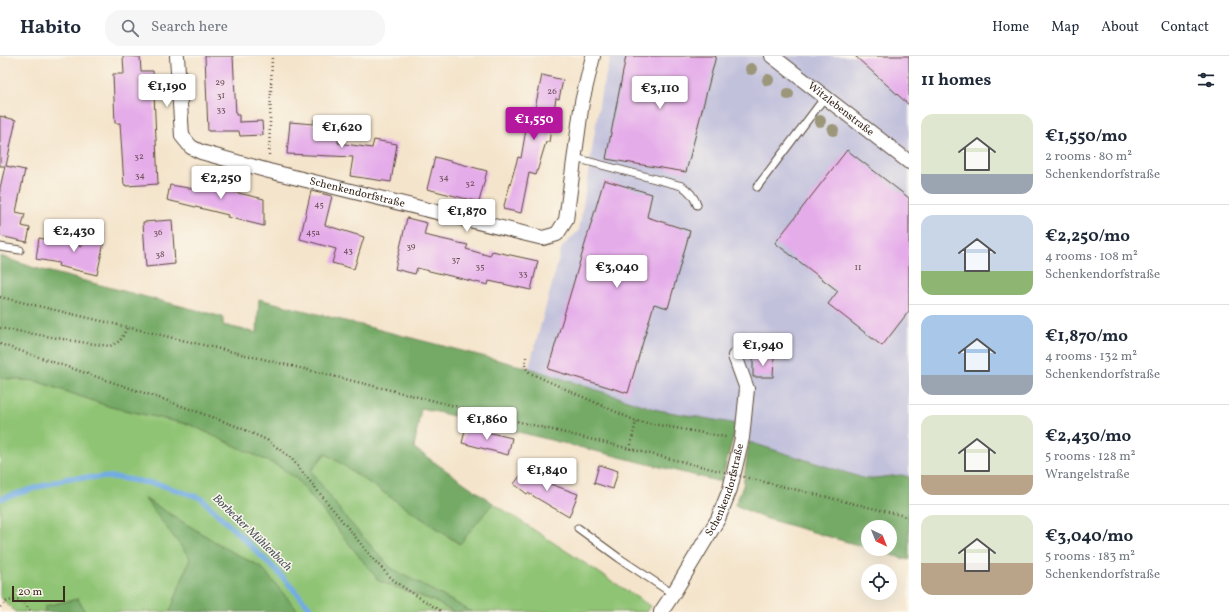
<!DOCTYPE html>
<html lang="en">
<head>
<meta charset="utf-8">
<style>
	body { margin:0; font-family:Vollkorn,serif; background:#f6f6f7; color:#1f2937; height:100vh; display:flex; flex-direction:column; font-size:15px; white-space:nowrap }
	* { box-sizing:border-box; margin:0 }
	p { font-size:13px; color:#747a83 }
	.icon { flex:none; width:22px; height:22px; fill:none; stroke:currentColor; stroke-width:2; stroke-linecap:round; stroke-linejoin:round }
	.map { position:relative; flex:1; overflow:hidden }
	.side { display:flex; flex-direction:column; background:#fff; width:320px }
	.side>* { flex:none }
	.needle { width:26px; rotate:137deg }
	.tools { position:absolute; left:861px; top:464px; display:grid; gap:8px }
	.tools a { display:grid; place-items:center; width:36px; height:36px; border-radius:50%; background:#fff; box-shadow:0 4px 16px #0002; font-size:20px }
	.scale { position:absolute; left:12px; bottom:10px; width:53px; box-sizing:border-box; padding-left:4px; border:2px solid #3b2a1e; border-top:0; font-size:11px; line-height:14px; white-space:nowrap; color:#3b2a1e; -webkit-text-stroke:3px #fbf7ec; paint-order:stroke }
	.price { position:absolute; translate:-50% -34px; padding:0 9px; border-radius:4px; background:#fff; color:#222; font-size:13px; line-height:26px; filter:drop-shadow(0 1px 2px #0008) }
	.price::after { content:''; position:absolute; left:50%; top:24px; width:12px; height:9px; margin-left:-6px; background:inherit; clip-path:polygon(0 0,100% 0,50% 100%) }
	.price.active { background:#b5179e; color:#fff }
	ul { padding:0; list-style:none }
	li { display:flex; align-items:center; gap:12px; height:100px; padding:0 12px }
	li+li { border-top:1px solid #e0e1e3 }
	li span { display:grid; place-items:center; flex:none; width:112px; height:80px; border-radius:12px; color:#555 }
	li>.icon { margin-inline-start:auto }
	span .icon { width:48px; height:48px; fill:#fffc; stroke-width:1 }
	li b { font-size:17px }
	h2 { display:flex; justify-content:space-between; align-items:center; height:48px; padding:0 12px; font-size:17px }
	header { display:flex; align-items:center; gap:24px; box-sizing:border-box; height:56px; padding:0 20px; background:#fff; border-bottom:1px solid #e0e1e3 }
	header strong { font-size:19px }
	nav { display:flex; gap:22px; margin-inline-start:auto; font-size:14px }
	.search { width:280px; height:36px; background:#f6f6f7; display:flex; align-items:center; gap:10px; box-sizing:border-box; padding:0 14px; border-radius:16px; color:#747a83; font-size:15px }
	main { display:flex; flex:1; min-height:0 }
	.map>svg:first-child { display:block }
</style>
</head>
<body>
<header>
<strong>Habito</strong>
<div class="search"><svg class="icon" aria-label="search" viewBox="0 0 24 24"><circle cx="10" cy="10" r="6"/><path d="M15 15l6 6"/></svg>Search here</div>
<nav><a>Home</a><a>Map</a><a>About</a><a>Contact</a></nav>
</header>
<main>
<div class="map">
<svg width="909" height="556" viewBox="0 0 909 556">
	<rect width="100%" height="100%" fill="#fbf7ec"/>
	<filter id="ink" filterUnits="userSpaceOnUse"><feTurbulence type="fractalNoise" baseFrequency=".025" numOctaves="2"/><feDisplacementMap in="SourceGraphic" scale="8" xChannelSelector="R" yChannelSelector="G"/><feConvolveMatrix kernelMatrix="1 2 1 2 8 2 1 2 1" color-interpolation-filters="sRGB"/></filter>
	<filter id="wash" filterUnits="userSpaceOnUse"><feTurbulence type="fractalNoise" baseFrequency=".012" numOctaves="4" result="noise"/><feDisplacementMap in="SourceGraphic" scale="16" xChannelSelector="R" yChannelSelector="G"/><feGaussianBlur stdDeviation="0.9" result="paint"/><feColorMatrix in="noise" values="0 0 0 0 0 0 0 0 0 0 0 0 0 0 0 0 0 1.4 0 .05"/><feComposite in="paint" operator="in"/></filter>
	<g filter="url(#wash)">
		<rect width="100%" height="100%" fill="#f4e4cb"/>
		<path fill="#c2c1dc" d="M 611,0 L 909,0 L 909,421 L 901,419 L 866,423 L 749,386 L 749,370 L 658,354 L 529,312 L 562,191 L 579,174 L 601,37 Z"/>
		<path fill="#90c475" stroke="#66774a" d="M 0,322 L 36,325 L 111,351 L 191,369 L 278,410 L 297,423 L 379,525 L 434,545 L 453,556 L 299,556 L 261,511 L 230,495 L 145,443 L 190,502 L 170,556 L 85,556 L 78,543 L 45,550 L 45,556 L 15,556 L 0,541 Z
			M 326,397 L 459,488 L 493,447 L 650,550 L 646,556 L 472,556 L 391,512 L 345,461 L 311,415 Z"/>
		<path fill="#74aa66" stroke="#586a42" d="M 0,200 L 35,212 L 223,261 L 223,269 L 257,277 L 259,243 L 529,312 L 658,354 L 737,368 L 721,426 L 421,352 L 414,392 L 493,447 L 460,488 L 325,397 L 311,415 L 345,461 L 391,512 L 472,556 L 453,556 L 434,545 L 379,525 L 297,423 L 278,410 L 191,369 L 111,351 L 36,325 L 0,322 Z
			M 749,386 L 866,423 L 901,419 L 909,421 L 909,504 L 870,493 L 890,493 L 890,471 L 868,471 L 868,492 L 761,461 L 735,449 L 743,430 Z
			M 144,442 L 230,495 L 261,511 L 299,556 L 170,556 L 190,502 Z
			M 78,543 L 85,556 L 45,556 L 45,550 Z"/>
		<g fill="none" stroke-linecap="round" stroke-linejoin="round">
			<path stroke="#72ace2" stroke-width="5.5" d="M 0,443 L 68,422 L 114,421 L 161,429 L 201,442 L 277,515 L 314,556"/>
		</g>
		<g id="blocks">
			<path fill="#e5acea" d="M 123,0 L 140,1 L 141,15 L 153,15 L 158,128 L 126,130 L 126,129 L 124,129 L 120,67 L 115,67 L 113,18 L 124,18 Z
				M 205,0 L 233,0 L 236,59 L 239,59 L 239,66 L 262,65 L 263,79 L 240,80 L 239,75 L 208,75 Z
				M 626,0 L 716,0 L 686,116 L 606,103 Z
				M 855,0 L 909,0 L 909,49 Z
				M 542,19 L 563,24 L 559,43 L 556,42 L 549,86 L 546,86 L 536,119 L 529,117 L 521,157 L 503,153 L 518,101 L 521,102 L 530,51 L 535,52 Z
				M 0,60 L 16,64 L 6,110 L 25,114 L 16,156 L 25,158 L 22,170 L 30,172 L 27,186 L 0,180 L 0,132 L 5,110 L 0,110 Z
				M 314,63 L 339,65 L 338,87 L 372,92 L 374,84 L 397,88 L 391,126 L 350,120 L 353,101 L 287,98 L 290,66 L 314,68 Z
				M 847,94 L 909,142 L 909,255 L 882,290 L 828,248 L 838,235 L 775,187 Z
				M 435,101 L 487,115 L 479,146 L 427,133 Z
				M 205,119 L 218,122 L 218,125 L 236,129 L 234,136 L 264,143 L 264,170 L 227,161 L 228,159 L 167,144 L 170,129 L 201,134 Z
				M 604,124 L 652,138 L 647,161 L 690,175 L 668,252 L 654,248 L 628,337 L 548,313 Z
				M 311,135 L 332,140 L 325,169 L 364,181 L 354,213 L 332,207 L 336,193 L 300,183 Z
				M 407,162 L 427,167 L 424,179 L 468,189 L 466,193 L 490,200 L 492,195 L 538,205 L 531,234 L 489,225 L 488,229 L 417,212 L 415,218 L 395,213 Z
				M 172,164 L 175,208 L 146,211 L 143,166 Z
				M 86,174 L 104,177 L 102,186 L 104,186 L 97,219 L 58,210 L 59,207 L 36,203 L 39,182 L 81,190 Z
				M 753,301 L 774,301 L 773,321 L 753,321 Z
				M 466,371 L 512,382 L 508,399 L 462,387 Z
				M 599,409 L 618,415 L 613,433 L 594,427 Z
				M 526,412 L 545,426 L 578,438 L 569,461 L 528,437 L 527,438 L 514,428 Z"/>
		</g>
	</g>
	<g filter="url(#ink)">
		<use href="#blocks" fill-opacity="0" stroke="#574638" stroke-width="1"/>
		<g fill="none" stroke-linecap="round" stroke-linejoin="round">
			<defs>
				<path id="service" d="M 575,102 L 682,130 C 690,135 694,140 697,149
					M 757,131 L 825,41
					M 0,191 L 20,194
					M 578,472 L 619,502 L 673,538"/>
				<g id="minor">
					<path id="s1" d="M 177,0 L 182,80 L 191,91 L 201,96 L 269,115 L 543,182 L 557,178 L 566,164 L 582,46 L 593,0"/>
					<path id="s2" d="M 772,0 L 909,106"/>
					<path id="s3" d="M 661,556 L 673,538 L 718,463 L 730,433 L 742,382 L 747,333 L 735,300"/>
				</g>
			</defs>
			<use href="#service" stroke="#574638" stroke-width="9"/>
			<use href="#minor" stroke="#574638" stroke-width="16"/>
			<path stroke="#574638" stroke-width="2.5" stroke-dasharray="1 3" stroke-linecap="butt" d="M 269,99 L 272,0
				M 0,241 L 288,309 L 720,415
				M 0,272 L 80,286 L 110,290 L 120,285 L 127,272
				M 0,288 L 165,344 L 236,370 L 267,384 L 291,402 L 374,504 L 392,523 L 403,531 L 442,556
				M 526,301 L 525,311 L 530,317 L 636,365 L 726,381
				M 630,393 L 636,365
				M 748,422 L 909,461
				M 0,551 L 5,546 L 17,543 L 26,549 L 31,556"/>
			<use href="#service" stroke="#fff" stroke-width="7"/>
			<use href="#minor" stroke="#fff" stroke-width="14"/>
			<path stroke="#574638" stroke-width="2.5" stroke-dasharray="1 3" stroke-linecap="butt" d="M 724,416 L 745,421"/>
		</g>
		<g fill="#9c977a">
			<circle cx="751" cy="13" r="6"/>
			<circle cx="768" cy="24" r="6"/>
			<circle cx="788" cy="38" r="6"/>
			<circle cx="820" cy="65" r="6"/>
			<circle cx="833" cy="74" r="6"/>
		</g>
	</g>
	<g text-anchor="middle" dominant-baseline="central" stroke-width="3" stroke-linejoin="round" paint-order="stroke">
		<g font-size="9" fill="#664a51">
			<text x="220" y="26">29</text>
			<text x="552" y="35">26</text>
			<text x="221" y="39">31</text>
			<text x="221" y="53">33</text>
			<text x="139" y="100">32</text>
			<text x="140" y="119">34</text>
			<text x="444" y="121">34</text>
			<text x="470" y="127">32</text>
			<text x="319" y="148">45</text>
			<text x="158" y="176">36</text>
			<text x="313" y="176">45a</text>
			<text x="411" y="190">39</text>
			<text x="348" y="194">43</text>
			<text x="160" y="198">38</text>
			<text x="456" y="203">37</text>
			<text x="480" y="210">35</text>
			<text x="858" y="211">11</text>
			<text x="523" y="217">33</text>
		</g>
		<g font-size="11" fill="#3b2a1e" stroke="#fbf7ec">
			<text stroke="none"><textPath href="#s2" startOffset="87">Witzlebenstraße</textPath></text>
			<text stroke="none"><textPath href="#s1" startOffset="267">Schenkendorfstraße</textPath></text>
			<text stroke="none"><textPath href="#s3" startOffset="139">Schenkendorfstraße</textPath></text>
		</g>
		<g font-size="12" font-style="italic" fill="#4e5863" stroke="#fbf7ec">
			<text transform="translate(252 477) rotate(44)">Borbecker Mühlenbach</text>
		</g>
	</g>
</svg>
<div class="tools">
<a><svg class="needle" viewBox="-14 -14 28 28"><path d="M0-13l5 13h-10z" fill="#e53935"/><path d="M0 13l5-13h-10z" fill="#747a83"/></svg></a>
<a><svg class="icon" aria-label="locate" viewBox="0 0 24 24"><circle cx="12" cy="12" r="6"/><path d="M12 2v4M12 18v4M2 12h4M18 12h4"/></svg></a>
</div>
<div class="scale">20 m</div>
<b class="price" style="left:167px;top:52px">€1,190</b>
<b class="price" style="left:660px;top:54px">€3,110</b>
<b class="price active" style="left:534px;top:85px">€1,550</b>
<b class="price" style="left:342px;top:93px">€1,620</b>
<b class="price" style="left:221px;top:144px">€2,250</b>
<b class="price" style="left:467px;top:177px">€1,870</b>
<b class="price" style="left:74px;top:197px">€2,430</b>
<b class="price" style="left:617px;top:233px">€3,040</b>
<b class="price" style="left:763px;top:311px">€1,940</b>
<b class="price" style="left:487px;top:385px">€1,860</b>
<b class="price" style="left:547px;top:436px">€1,840</b>
</div>
<section class="side">
<h2>11 homes<svg class="icon" aria-label="filters" viewBox="0 0 24 24"><path d="M4 7h16M4 17h16"/><circle cx="9" cy="7" r="2"/><circle cx="15" cy="17" r="2"/></svg></h2>
<ul>
<li><span style="background:linear-gradient(#dfe7d0 75%,#9aa5b1 0)"><svg class="icon" aria-label="home" viewBox="0 0 24 24"><path d="M3 11l9-7 9 7M6 9v11h12V9"/></svg></span><div><b>€1,550/mo</b><p>2 rooms · 80 m²</p><p>Schenkendorfstraße</p></div></li>
<li><span style="background:linear-gradient(#c9d6e8 70%,#8fb573 0)"><svg class="icon" aria-label="home" viewBox="0 0 24 24"><path d="M3 11l9-7 9 7M6 9v11h12V9"/></svg></span><div><b>€2,250/mo</b><p>4 rooms · 108 m²</p><p>Schenkendorfstraße</p></div></li>
<li><span style="background:linear-gradient(#a9c7e8 75%,#9aa5b1 0)"><svg class="icon" aria-label="home" viewBox="0 0 24 24"><path d="M3 11l9-7 9 7M6 9v11h12V9"/></svg></span><div><b>€1,870/mo</b><p>4 rooms · 132 m²</p><p>Schenkendorfstraße</p></div></li>
<li><span style="background:linear-gradient(#dfe7d0 75%,#b9a48a 0)"><svg class="icon" aria-label="home" viewBox="0 0 24 24"><path d="M3 11l9-7 9 7M6 9v11h12V9"/></svg></span><div><b>€2,430/mo</b><p>5 rooms · 128 m²</p><p>Wrangelstraße</p></div></li>
<li><span style="background:linear-gradient(#dfe7d0 60%,#b9a48a 0)"><svg class="icon" aria-label="home" viewBox="0 0 24 24"><path d="M3 11l9-7 9 7M6 9v11h12V9"/></svg></span><div><b>€3,040/mo</b><p>5 rooms · 183 m²</p><p>Schenkendorfstraße</p></div></li>
</ul>
</section>
</main>
</body>
</html>
